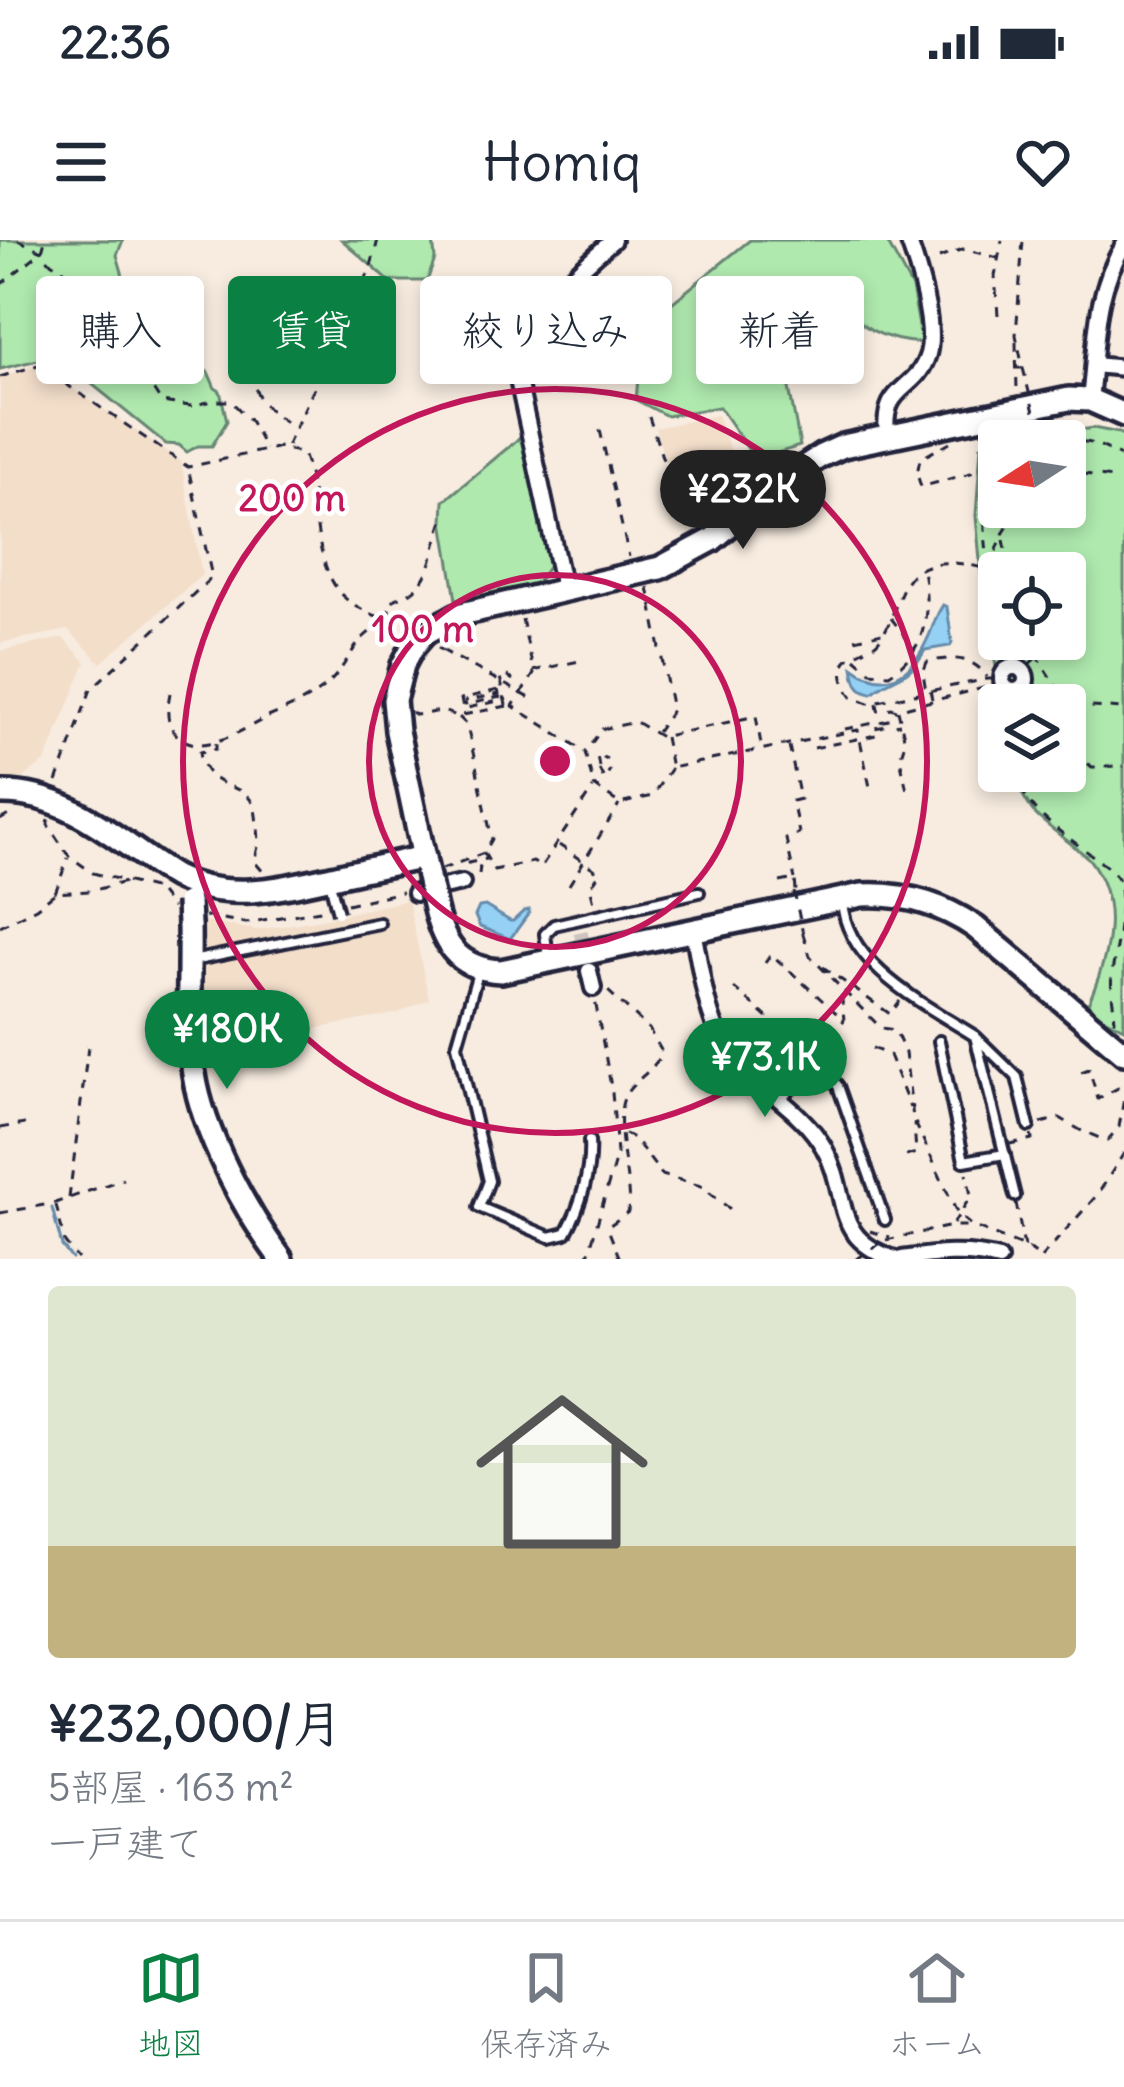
<!DOCTYPE html>
<html lang="ja">
<head>
<meta charset="utf-8">
<style>
	body { margin:0; font-family:Delius,"Klee One",sans-serif; background:#f6f6f7; color:#1f2937; height:100vh; display:flex; flex-direction:column; font-size:45px; white-space:nowrap }
	* { box-sizing:border-box; margin:0 }
	p { font-size:39px; color:#747a83 }
	.icon { flex:none; width:66px; height:66px; fill:none; stroke:currentColor; stroke-width:2; stroke-linecap:round; stroke-linejoin:round }
	.map { position:relative; height:1019px; overflow:hidden }
	.details { display:flex; flex-direction:column; background:#fff; flex:1 }
	.details>* { flex:none }
	.top-card { position:absolute; left:36px; top:36px; width:1053px; height:108px; display:flex; gap:24px }
	.needle { width:78px; rotate:258deg }
	.controls { position:absolute; left:978px; top:180px; display:grid; gap:24px }
	.controls a { display:grid; place-items:center; width:108px; height:108px; border-radius:12px; background:#fff; box-shadow:0 6px 18px #0003; font-size:60px }
	.price { position:absolute; translate:-50% -102px; padding:0 27px; border-radius:42px; background:#0b8043; color:#fff; font-size:39px; line-height:78px; filter:drop-shadow(0 3px 6px #0008) }
	.price::after { content:''; position:absolute; left:50%; top:72px; width:36px; height:27px; margin-left:-18px; background:inherit; clip-path:polygon(0 0,100% 0,50% 100%) }
	.price.active { background:#222; color:#fff }
	ul { padding:0; list-style:none }
	li { display:grid; align-content:center; gap:24px; height:636px; padding:0 48px }
	li span { display:grid; place-items:center; height:372px; border-radius:12px; color:#555 }
	li>.icon { margin-inline-start:auto }
	span .icon { width:216px; height:216px; fill:#fffc; stroke-width:1 }
	li b { font-size:51px }
	.pill { padding:0 42px; border-radius:12px; background:#fff; box-shadow:0 6px 18px #0003; font-size:42px; line-height:108px }
	.pill.active { background:#0b8043; color:#fff }
	.status { display:flex; justify-content:space-between; align-items:center; height:84px; padding:0 60px; background:#fff; direction:ltr }
	.status svg { height:33px; fill:currentColor }
	header { display:flex; justify-content:space-between; align-items:center; height:156px; padding:0 48px; background:#fff; font-size:54px; font-weight:600 }
	.dock { display:flex; justify-content:space-around; align-items:center; height:168px; border-top:3px solid #e0e1e3; background:#fff; font-size:33px; color:#747a83 }
	.dock a { display:grid; justify-items:center; gap:6px }
	.dock .active { color:#0b8043 }
	.map>svg:first-child { display:block }
</style>
</head>
<body>
<div class="status"><b>22:36</b><svg viewBox="0 0 49 12"><path d="M0 12V9h3v3zM5 12V6h3v6zM10 12V3h3v9zM15 12V0h3v12zM26 1h20v11H26zM47 4h2v5h-2z"/></svg></div>
<header><svg class="icon" aria-label="menu" viewBox="0 0 24 24"><path d="M4 6h16M4 12h16M4 18h16"/></svg>Homiq<svg class="icon" aria-label="heart" viewBox="0 0 24 24"><path d="M12 20l-8-8c-3-5 5-10 8-4 3-6 11-1 8 4z"/></svg></header>
<div class="map">
<svg width="1124" height="1019" viewBox="0 0 1124 1019">
	<rect width="100%" height="100%" fill="#f8ece0"/>
	<filter id="ink" filterUnits="userSpaceOnUse"><feTurbulence type="fractalNoise" baseFrequency=".00833" numOctaves="2"/><feDisplacementMap in="SourceGraphic" scale="24" xChannelSelector="R" yChannelSelector="G"/><feConvolveMatrix kernelMatrix="1 2 1 2 8 2 1 2 1" color-interpolation-filters="sRGB"/></filter>
	<g filter="url(#ink)">
		<path fill="#f3deca" d="M 38,125 L 181,221 L 202,335 L 101,423 L 68,390 L 0,403 L 0,137 Z
			M 717,175 L 730,209 L 740,257 L 693,292 L 682,274 L 655,188 Z
			M 63,398 L 86,422 L 45,522 L 19,541 L 0,541 L 0,411 Z
			M 408,660 L 429,759 L 399,773 L 201,811 L 196,749 L 196,688 L 203,682 L 257,690 L 322,679 Z"/>
		<path fill="#afe9ae" stroke="#688674" stroke-width="3" fill-rule="evenodd" d="M 0,0 L 123,0 L 117,15 L 140,94 L 180,123 L 208,132 L 215,148 L 220,151 L 227,181 L 212,206 L 198,206 L 187,212 L 179,205 L 166,204 L 71,127 L 50,117 L 0,129 Z
			M 342,0 L 433,0 L 435,19 L 427,41 L 389,41 Z
			M 750,0 L 886,0 L 912,48 L 922,103 C 874,100 860,83 826,54 L 795,55 L 800,87 L 787,137 L 800,206 L 777,213 L 759,225 L 719,167 L 667,176 L 636,160 L 640,117 L 633,94 Z
			M 1093,188 L 1119,193 L 1124,196 L 1124,788 L 1086,769 C 1108,719 1124,664 1089,619 C 1073,604 1054,592 1037,576 C 1029,568 1023,555 1017,544 L 1021,541 L 1015,531 L 1065,531 L 1065,465 L 1003,465 L 983,354 L 976,276 L 981,206 L 999,203 L 999,267 L 1065,267 L 1065,201 L 1011,201 ZM 999,333 L 1065,333 L 1065,399 L 999,399 Z
			M 523,195 L 549,326 L 536,344 L 456,360 L 443,281 L 444,261 Z"/>
		<path fill="#94d1f5" stroke="#668bab" stroke-width="3" d="M 943,365 L 947,367 L 952,402 L 950,406 L 925,410 C 908,441 895,434 872,453 C 857,451 855,441 853,427 C 885,452 911,435 927,400 C 933,388 935,376 943,365 Z
			M 485,666 L 510,681 L 513,681 L 524,671 L 529,670 L 529,673 L 510,699 L 480,687 L 475,676 L 479,667 Z"/>
		<g fill="none" stroke-linecap="round" stroke-linejoin="round">
			<path stroke="#668bab" stroke-width="3" d="M 52,968 L 62,1006 L 72,1019"/>
			<path stroke="#cdc4bf" stroke-width="14" stroke-dasharray="14 7" stroke-linecap="butt" d="M 576,671 L 589,731"/>
			<defs>
				<path id="lane" d="M 842,660 C 845,726 926,765 975,796 L 1015,956
					M 548,716 L 545,694 L 554,685 L 699,652
					M 192,721 L 379,683
					M 479,729 L 457,805 L 489,941 L 479,967 L 550,997 L 566,993 C 581,966 591,931 589,901
					M 976,797 L 1017,837 L 1029,886
					M 939,801 L 964,921 L 1005,914
					M 781,860 L 815,820 L 838,846 L 885,980"/>
				<path id="street" d="M 1094,125 L 1124,128
					M 1090,160 C 1097,105 1093,53 1124,5
					M 887,196 C 881,143 916,154 928,114 C 936,86 918,27 908,0
					M 564,352 L 515,126 L 516,105 L 530,74 L 613,0
					M1002 439a12 12 0 1 1 24 0a12 12 0 1 1-24 0Z
					M 415,653 L 462,643
					M 693,691 C 700,723 704,761 717,791 C 739,841 798,861 824,908 C 851,955 829,998 895,1019
					M 589,731 L 593,748
					M 902,1019 C 935,1014 966,1010 999,1019"/>
				<path id="secondary" d="M 0,553 C 70,551 119,603 175,637 C 227,662 278,649 332,637 C 362,630 393,624 424,617
					M 428,637 L 397,491 L 394,460 L 403,425 L 412,408 L 425,393 L 457,375 L 660,328 L 712,300 L 784,240 L 821,216 L 843,206 L 1069,159 L 1090,160 L 1124,175
					M 433,660 C 441,700 455,729 501,731 L 862,655 C 904,653 940,663 975,687 L 1124,813
					M 189,685 C 190,734 186,786 194,834 C 203,893 245,971 281,1019"/>
			</defs>
			<use href="#lane" stroke="#22223b" stroke-width="16"/>
			<use href="#street" stroke="#22223b" stroke-width="22"/>
			<use href="#secondary" stroke="#22223b" stroke-width="30"/>
			<path stroke="#22223b" stroke-width="3" stroke-dasharray="9 9" stroke-linecap="butt" d="M 18,0 L 42,11 L 49,21 L 79,39 L 112,65 L 144,101 L 149,109 L 148,141 L 161,162 L 191,166 L 213,161 L 231,161 L 251,182 L 265,209
				M 939,18 L 963,9 L 998,18
				M 0,45 L 42,11 L 45,0
				M 624,71 L 620,95 L 626,115 L 636,118 L 643,125
				M 998,75 L 995,36 L 1002,0
				M 572,96 L 603,76 L 619,93
				M 1016,102 L 1017,153
				M 243,115 C 259,150 250,158 286,182
				M 1015,128 L 1023,128 L 1016,95 L 1023,0
				M 0,137 L 38,125 L 188,227 L 280,207 L 303,214 C 320,256 310,315 340,353 C 352,367 373,374 390,382
				M 649,177 L 681,275 L 692,293
				M 600,190 L 629,317
				M 984,194 L 986,202 L 1038,188
				M 950,202 L 920,219 L 917,234 L 921,247 L 999,225
				M 1065,204 C 1089,197 1103,207 1124,218
				M 287,205 L 370,30 L 378,0
				M 1065,231 L 1112,238
				M 732,247 L 753,241
				M 1004,300 L 1011,333
				M 989,327 C 984,292 980,258 999,227
				M 990,328 L 1003,294 L 1013,278 L 1040,280
				M 648,347 L 672,470 L 657,492
				M 999,374 L 989,329 C 963,324 938,316 914,333 C 898,345 894,384 878,401 C 870,410 854,412 846,421 C 838,432 845,448 852,457 L 869,463 L 988,439 L 1002,439
				M 891,378 L 914,408
				M 522,379 L 534,434 L 513,466 L 583,510
				M 855,399 L 882,393
				M 1005,399 L 1011,427
				M 1026,399 L 1067,464
				M 442,410 L 530,458
				M 855,418 L 871,432 L 889,434 C 928,410 930,371 923,330
				M 1010,420 L 1027,426 L 1031,437 L 1030,445
				M 1028,425 L 1055,401
				M 533,431 L 579,421
				M 1025,445 L 1060,465 L 1124,469
				M 498,450 L 461,459 L 463,469 L 507,459
				M 1031,450 L 1045,465
				M 170,453 C 167,469 165,485 179,497 C 203,517 243,489 266,478 C 287,469 307,461 324,447 C 344,431 350,410 365,396 C 372,389 382,386 390,382 C 385,351 400,364 417,347 C 433,331 435,302 443,281
				M 932,459 L 930,450 L 926,451 L 923,433 L 927,422 C 950,417 972,415 987,437
				M 877,463 L 878,470 L 892,468 L 896,470 L 1003,443
				M 1014,465 L 1016,451
				M 898,470 L 905,502 L 900,518 L 908,555
				M 411,472 L 416,475 L 442,471 L 458,476 L 512,465
				M 845,489 L 889,480 L 893,485 L 900,484
				M 665,497 L 671,528 L 858,490 L 870,547
				M 1065,497 L 1071,510 L 1092,527 L 1124,526
				M 216,503 L 216,509 L 200,512 C 208,554 241,539 253,564 C 256,570 256,577 257,583 C 260,599 259,606 254,621 L 264,633
				M 789,506 L 800,559 L 792,561 L 799,593 L 786,599 L 795,639
				M 814,508 L 876,495 L 874,488 L 893,485
				M 599,527 L 597,515 L 607,519
				M 671,528 L 652,556 L 620,564 L 594,546 L 585,512 L 602,489 L 636,482 L 661,497 L 756,476 L 762,510
				M 599,529 L 604,539 L 610,530
				M 1017,531 C 1022,573 1069,596 1098,620 C 1105,625 1115,632 1119,640 C 1124,667 1116,706 1112,733 C 1110,749 1114,765 1115,781
				M 57,542 L 91,449 L 212,337 L 188,227
				M 49,579 L 48,585 L 69,616 L 93,633 L 157,649 L 172,668
				M 0,580 L 14,572
				M 559,605 L 600,633 L 590,647 L 595,666
				M 484,613 L 494,630 L 533,622 L 541,627 L 593,548
				M 442,629 L 484,613 L 492,599 L 467,485 L 458,476
				M 479,634 L 480,627 L 468,623 L 486,619
				M 780,642 L 795,639 L 796,651
				M 569,645 L 619,565
				M 55,653 L 68,618
				M 347,664 L 402,652
				M 205,676 L 246,683 L 326,669
				M 0,686 L 36,668 L 55,653 L 91,651 L 125,642
				M 803,694 L 810,716 L 841,748 L 881,788 L 895,790 L 905,813 L 913,878 L 958,975 L 972,986 L 1029,1009 L 1041,1018
				M 765,723 L 771,714 L 842,778
				M 823,727 L 890,774 L 900,761
				M 734,748 L 807,813
				M 608,751 L 649,789 L 662,812 C 655,831 634,839 625,856 C 612,883 632,938 628,972 L 610,985 L 608,989 L 620,1019
				M 872,808 L 889,815 L 910,868
				M 821,811 L 844,780 L 841,750
				M 1081,832 L 1089,829 L 1098,859 L 1118,848 L 1124,854
				M 1041,883 L 1060,878 L 1080,890 L 1107,901 L 1119,887 L 1124,858
				M 0,888 L 25,884
				M 624,894 L 634,898 L 662,935 L 701,946 L 730,969
				M 1010,904 L 1032,899 L 1031,895
				M 906,916 L 916,913 L 914,883
				M 69,958 L 88,807
				M 1016,963 L 1024,1007
				M 56,965 L 65,1003 L 78,1019
				M 0,973 L 55,963 L 123,939
				M 953,984 L 971,956 L 967,933
				M 870,991 L 890,997
				M 886,1000 L 952,986 L 971,986
				M 1041,1018 L 1098,954 L 1124,913
				M 587,1019 L 617,914 L 612,852 L 595,760"/>
			<use href="#lane" stroke="#fff" stroke-width="8"/>
			<use href="#street" stroke="#fff" stroke-width="14"/>
			<use href="#secondary" stroke="#fff" stroke-width="21"/>
			<defs>
				<path id="lane-bridge" d="M 332,650 L 338,673"/>
				<path id="secondary-bridge" d="M 428,637 L 433,660
					M 188,662 L 189,685"/>
			</defs>
			<use href="#lane-bridge" stroke="#22223b" stroke-width="16" stroke-linecap="butt"/>
			<use href="#secondary-bridge" stroke="#22223b" stroke-width="30" stroke-linecap="butt"/>
			<path stroke="#22223b" stroke-width="3" stroke-dasharray="9 9" stroke-linecap="butt" d="M 1023,128 L 1038,188
				M 390,382 L 442,410
				M 498,450 L 499,454 L 465,461 L 465,465 L 500,457 L 502,466
				M 506,465 L 500,437 L 506,435 L 513,440
				M 794,652 L 803,694
				M 857,1019 L 883,1001"/>
			<use href="#lane-bridge" stroke="#fff" stroke-width="8"/>
			<use href="#secondary-bridge" stroke="#fff" stroke-width="21"/>
		</g>
	</g>
	<g fill="none" stroke="#c2185b" stroke-width="6">
		<circle cx="555" cy="521" r="186"/>
		<circle cx="555" cy="521" r="372"/>
	</g>
	<circle cx="555" cy="521" r="18" fill="#c2185b" stroke="#fff" stroke-width="6"/>
	<g font-size="36" text-anchor="middle" font-weight="bold" fill="#c2185b" stroke="#fff" stroke-width="9" stroke-linejoin="round" paint-order="stroke">
		<text x="292" y="271">200 m</text>
		<text x="423" y="402">100 m</text>
	</g>
</svg>
<div class="controls">
<a><svg class="needle" viewBox="-14 -14 28 28"><path d="M0-13l5 13h-10z" fill="#e53935"/><path d="M0 13l5-13h-10z" fill="#747a83"/></svg></a>
<a><svg class="icon" aria-label="locate" viewBox="0 0 24 24"><circle cx="12" cy="12" r="6"/><path d="M12 2v4M12 18v4M2 12h4M18 12h4"/></svg></a>
<a><svg class="icon" aria-label="layers" viewBox="0 0 24 24"><path d="M12 4l9 5-9 5-9-5zM3 14l9 5 9-5"/></svg></a>
</div>
<b class="price active" style="left:743px;top:312px">¥232K</b>
<b class="price" style="left:227px;top:852px">¥180K</b>
<b class="price" style="left:765px;top:880px">¥73.1K</b>
<div class="top-card">
<a class="pill">購入</a>
<a class="pill active">賃貸</a>
<a class="pill">絞り込み</a>
<a class="pill">新着</a>
</div>
</div>
<section class="details">
<ul>
<li><span style="background:linear-gradient(#dfe7d0 70%,#c2b280 0)"><svg class="icon" aria-label="home" viewBox="0 0 24 24"><path d="M3 11l9-7 9 7M6 9v11h12V9"/></svg></span><div><b>¥232,000/月</b><p>5部屋 · 163 m²</p><p>一戸建て</p></div></li>
</ul>
</section>
<nav class="dock">
<a class="active"><svg class="icon" aria-label="map" viewBox="0 0 24 24"><path d="M3 6l6-2 6 2 6-2v14l-6 2-6-2-6 2zM9 4v14M15 6v14"/></svg>地図</a>
<a><svg class="icon" aria-label="saved" viewBox="0 0 24 24"><path d="M7 4h10v16l-5-4-5 4z"/></svg>保存済み</a>
<a><svg class="icon" aria-label="home" viewBox="0 0 24 24"><path d="M3 11l9-7 9 7M6 9v11h12V9"/></svg>ホーム</a>
</nav>
</body>
</html>
